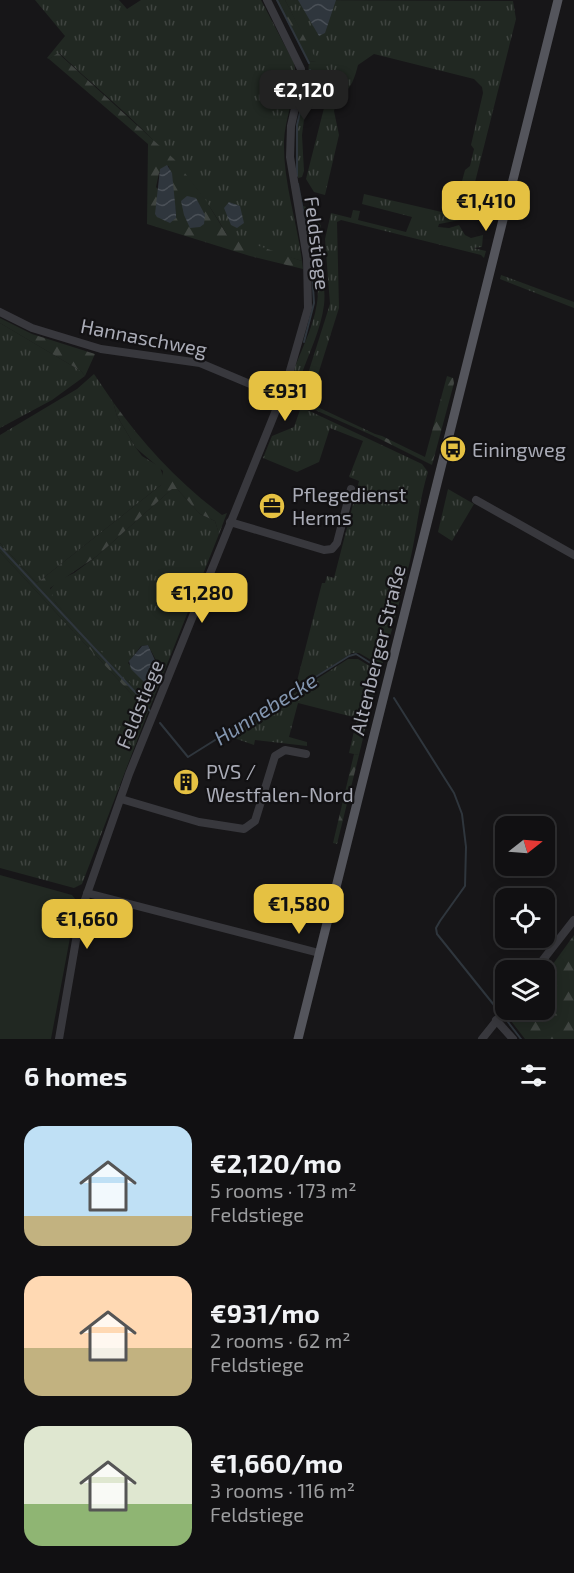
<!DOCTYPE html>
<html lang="en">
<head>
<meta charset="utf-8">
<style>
	body { margin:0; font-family:"Exo 2",sans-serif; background:#1a191b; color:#f1f3f6; height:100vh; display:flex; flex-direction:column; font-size:22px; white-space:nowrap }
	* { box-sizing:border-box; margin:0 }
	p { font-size:20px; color:#9c9d9f }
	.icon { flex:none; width:33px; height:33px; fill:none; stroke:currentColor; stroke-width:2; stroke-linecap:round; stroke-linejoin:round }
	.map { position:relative; height:1039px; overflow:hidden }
	.side { display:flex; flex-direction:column; background:#111012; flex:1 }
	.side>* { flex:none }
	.needle { width:39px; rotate:73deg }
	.fabs { position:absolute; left:495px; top:816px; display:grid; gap:12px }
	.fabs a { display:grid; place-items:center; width:60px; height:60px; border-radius:12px; background:#111012; box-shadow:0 3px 15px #0003,0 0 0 2px #303032; font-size:30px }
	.price { position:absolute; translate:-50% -51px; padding:0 14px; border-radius:12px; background:#e5c142; color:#111; font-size:20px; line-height:39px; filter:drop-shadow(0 2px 3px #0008) }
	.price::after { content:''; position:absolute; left:50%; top:36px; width:18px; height:14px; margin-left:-9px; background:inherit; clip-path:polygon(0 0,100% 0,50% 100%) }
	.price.on { background:#222; color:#fff }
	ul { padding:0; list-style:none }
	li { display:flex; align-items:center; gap:18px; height:150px; padding:0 24px }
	li span { display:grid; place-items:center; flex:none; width:168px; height:120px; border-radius:18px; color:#555 }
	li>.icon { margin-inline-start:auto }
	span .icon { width:72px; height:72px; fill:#fffc; stroke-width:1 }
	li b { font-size:26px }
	h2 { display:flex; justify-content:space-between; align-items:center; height:72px; padding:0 24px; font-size:26px }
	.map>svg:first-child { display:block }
</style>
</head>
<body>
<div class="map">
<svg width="574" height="1039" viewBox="0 0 574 1039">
	<defs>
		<pattern id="grass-tufts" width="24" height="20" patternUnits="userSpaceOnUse" patternTransform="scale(1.5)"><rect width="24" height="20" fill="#212822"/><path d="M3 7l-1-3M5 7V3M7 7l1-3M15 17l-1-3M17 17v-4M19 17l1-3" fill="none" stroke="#3f4440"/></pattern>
		<pattern id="forest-firs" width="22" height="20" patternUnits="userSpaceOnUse" patternTransform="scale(1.5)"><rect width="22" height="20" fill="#212822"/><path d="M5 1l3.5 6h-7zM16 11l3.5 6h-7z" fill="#3f4440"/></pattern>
		<pattern id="water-waves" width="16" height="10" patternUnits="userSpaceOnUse" patternTransform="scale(1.5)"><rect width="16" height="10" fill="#2f363d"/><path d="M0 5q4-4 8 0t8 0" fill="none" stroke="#4a5057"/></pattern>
	</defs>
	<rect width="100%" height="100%" fill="#171618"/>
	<path fill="url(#grass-tufts)" fill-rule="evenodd" d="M 35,0 L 119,0 L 127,9 L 141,0 L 261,0 L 294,63 C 299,89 285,115 284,141 C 283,182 297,221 302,261 L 232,239 L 227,235 C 187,161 120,110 59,53 L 49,59 L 47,58 L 65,36 Z
		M 285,0 L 513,1 L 516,19 L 467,214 L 460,220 L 439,224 L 438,227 L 449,228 L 459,225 L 465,235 L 471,238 L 483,235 L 482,247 L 473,248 L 486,251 L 484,258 L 481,255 L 341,220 L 337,222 L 339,308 L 309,403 L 375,434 L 376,437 L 288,398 L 300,399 L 330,304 L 325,239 L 331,213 L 351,218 L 353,210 L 360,211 L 358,220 L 406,232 L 412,217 L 362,204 L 364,194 L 446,213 L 454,211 L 465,170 L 470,166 L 474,149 L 471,145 L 483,93 L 482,87 L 474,79 L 374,54 L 358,65 C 349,101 340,96 307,87 L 309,62 L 316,61 Z
		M 304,98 L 306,104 L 302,135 L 304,171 L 302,177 L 298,178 L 297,125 Z
		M 326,100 L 336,104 L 334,111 L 339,135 L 325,195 L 314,192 L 306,179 Z
		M 303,206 L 310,208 L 321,226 C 315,251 327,278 324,305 C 321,329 309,353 301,376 L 295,380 L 291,378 C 299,353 313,330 317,303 C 321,278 311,230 303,206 Z
		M 501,275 L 574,302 L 574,308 L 500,279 Z
		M 0,323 L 81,371 L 85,376 L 52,400 L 0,428 Z
		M 94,374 L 113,402 L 117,416 L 136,448 L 142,456 L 160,467 L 164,479 L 161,485 L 37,583 L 0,543 L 0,435 L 77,389 Z
		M 301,407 L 422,464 L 428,472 C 419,500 417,531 410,561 C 394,626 374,690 359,755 L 349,753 L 357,718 L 298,703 L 289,737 L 307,742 L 307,746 L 255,740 L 254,745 L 228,736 L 348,659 L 358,659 L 378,671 L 380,665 L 359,653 L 352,653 L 295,689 L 322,583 L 325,583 L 327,576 L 334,578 L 359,481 L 349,477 L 363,441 L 330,428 L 319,462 L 297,472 L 263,458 L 272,436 L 294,427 Z
		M 172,489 L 177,489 L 200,514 L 215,521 L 219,534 L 150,707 L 55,602 L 49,591 L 57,581 L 74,573 L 97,556 ZM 148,645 L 159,666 L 151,681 L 144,682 L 128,663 L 141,646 Z
		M 448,489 L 474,504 L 452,541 L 438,532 Z
		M 0,552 L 148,712 L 82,884 L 74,888 L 0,868 Z"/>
	<path fill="url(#forest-firs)" fill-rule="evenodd" d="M 276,0 L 285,0 L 317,61 L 309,62 Z
		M 58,53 L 174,159 L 205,199 L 227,235 L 302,261 L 303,269 L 250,256 L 147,224 L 148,144 L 49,59 ZM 169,166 L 176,213 L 156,187 L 159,173 Z
		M 0,318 L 32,334 L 95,354 L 85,376 L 81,371 L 0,323 Z
		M 447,376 L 453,378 L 454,383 L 432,465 L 374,436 L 375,434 L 382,436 L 425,457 Z
		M 113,402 C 144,445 179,483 222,515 L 227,513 L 219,534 L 215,521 L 200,514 L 177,489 L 172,489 L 97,556 L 50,588 L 55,602 L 141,694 L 150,707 L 148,712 L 0,552 L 0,543 L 37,583 L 161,485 L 163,471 L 136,448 L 117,416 Z
		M 354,754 L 359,755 L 337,844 L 333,843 Z
		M 574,935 L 574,1039 L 525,1039 L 511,1021 L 519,1010 L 544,1010 L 545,975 Z"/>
	<path fill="#212822" d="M 0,875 L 72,895 L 77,901 L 51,1039 L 0,1039 Z"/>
	<path fill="url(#water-waves)" d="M 298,0 L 336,0 L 325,33 L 319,36 Z
		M 167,165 L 172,173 L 176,213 L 176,218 L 170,223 L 157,217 L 155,214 L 160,169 Z
		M 187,196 L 196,198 L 205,215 L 204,224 L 200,227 L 190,228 L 184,215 L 181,201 Z
		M 229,202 L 240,206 L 244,223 L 237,228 L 231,225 L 224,208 Z
		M 148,645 L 159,669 L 154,680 L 144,682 L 131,669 L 129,661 L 142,646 Z"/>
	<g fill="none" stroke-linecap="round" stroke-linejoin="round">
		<path stroke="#2f363d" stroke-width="2" d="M 277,0 L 309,63
			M 308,85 L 310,70
			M 297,176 L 297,125 L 303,100
			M 298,184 L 310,248
			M 304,342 L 314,303 L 311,254
			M 0,547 L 136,693 L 150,711
			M 394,698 L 454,793 L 462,814 L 466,847 L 465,886 L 440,921 L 436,928 L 437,934 L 498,1010
			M 160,723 L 188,757 L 349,656 L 356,654 L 380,669
			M 508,1022 L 521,1039"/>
		<path stroke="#38383d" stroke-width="8" d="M 0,312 L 32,328 L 101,349 L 200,363 L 281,397
			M 476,500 L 574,555
			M 230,522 L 324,550 L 332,549 L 337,543 L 351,489
			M 121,799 L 199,822 L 244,829 L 255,821 L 275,756 L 285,750 L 306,754
			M 87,893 L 319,953
			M 535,970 L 574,920
			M 496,1020 L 513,1039
			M 59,1039 L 81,911 L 129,774 L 285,388 L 308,308 L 307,258 L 290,157 L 291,126 L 301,82 L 301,69 L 267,0
			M 482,1039 L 506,1009"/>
		<path stroke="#54555c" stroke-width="9" d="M 298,1039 L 558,0"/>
	</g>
	<defs>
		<symbol id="bus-disc" viewBox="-11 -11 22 22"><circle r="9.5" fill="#e5c142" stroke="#121113"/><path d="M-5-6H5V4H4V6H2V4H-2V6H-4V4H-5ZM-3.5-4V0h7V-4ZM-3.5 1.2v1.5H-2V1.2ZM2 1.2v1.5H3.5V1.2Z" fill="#111"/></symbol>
		<symbol id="office-disc" viewBox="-11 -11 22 22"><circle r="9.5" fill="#e5c142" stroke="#121113"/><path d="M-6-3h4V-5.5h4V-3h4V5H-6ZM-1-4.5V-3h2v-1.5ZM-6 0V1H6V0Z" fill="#111"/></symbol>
		<symbol id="building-disc" viewBox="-11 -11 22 22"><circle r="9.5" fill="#e5c142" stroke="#121113"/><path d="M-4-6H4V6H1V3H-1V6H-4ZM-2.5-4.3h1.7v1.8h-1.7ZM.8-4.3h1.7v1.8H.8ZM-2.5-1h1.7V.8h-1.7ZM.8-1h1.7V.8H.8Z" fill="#111"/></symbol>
	</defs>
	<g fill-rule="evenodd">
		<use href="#bus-disc" x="438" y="434" width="30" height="30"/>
		<use href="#office-disc" x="257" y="491" width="30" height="30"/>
		<use href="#building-disc" x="171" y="767" width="30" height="30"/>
	</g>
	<g text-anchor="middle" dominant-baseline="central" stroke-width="4.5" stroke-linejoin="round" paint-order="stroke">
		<g font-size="20" fill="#aaacb7" stroke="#121113">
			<text transform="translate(318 243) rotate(83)">Feldstiege</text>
			<text transform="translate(144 337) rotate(11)">Hannaschweg</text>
			<text transform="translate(377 650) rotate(-76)">Altenberger Straße</text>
			<text transform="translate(139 704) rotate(-68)">Feldstiege</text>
		</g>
		<g font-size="20" fill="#aaacb7" stroke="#121113" text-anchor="start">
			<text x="472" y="449">Einingweg</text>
			<text x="292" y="494">Pflegedienst<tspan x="292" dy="23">Herms</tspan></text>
			<text x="206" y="771">PVS /<tspan x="206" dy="23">Westfalen-Nord</tspan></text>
		</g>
		<g font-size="21" font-style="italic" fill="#8396b0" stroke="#121113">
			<text transform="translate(265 708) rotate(-32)">Hunnebecke</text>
		</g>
	</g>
</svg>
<div class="fabs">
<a><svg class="needle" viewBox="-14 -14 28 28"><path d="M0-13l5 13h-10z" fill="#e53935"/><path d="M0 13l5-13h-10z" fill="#9c9d9f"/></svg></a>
<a><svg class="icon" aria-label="locate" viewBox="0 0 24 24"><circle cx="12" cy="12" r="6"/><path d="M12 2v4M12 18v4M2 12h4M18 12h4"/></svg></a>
<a><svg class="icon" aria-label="layers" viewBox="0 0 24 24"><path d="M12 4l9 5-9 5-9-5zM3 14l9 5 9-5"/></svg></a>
</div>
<b class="price on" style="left:304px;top:121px">€2,120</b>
<b class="price" style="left:486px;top:232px">€1,410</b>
<b class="price" style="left:285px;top:422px">€931</b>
<b class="price" style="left:202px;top:624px">€1,280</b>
<b class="price" style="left:299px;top:935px">€1,580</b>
<b class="price" style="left:87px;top:950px">€1,660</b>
</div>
<section class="side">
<h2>6 homes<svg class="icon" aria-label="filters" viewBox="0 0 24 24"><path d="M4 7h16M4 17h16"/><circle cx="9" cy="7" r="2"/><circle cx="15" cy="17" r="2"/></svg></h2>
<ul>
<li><span style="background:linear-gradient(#bfe0f5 75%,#c2b280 0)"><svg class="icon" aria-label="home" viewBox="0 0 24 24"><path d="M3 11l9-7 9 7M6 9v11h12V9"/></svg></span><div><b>€2,120/mo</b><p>5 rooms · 173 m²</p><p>Feldstiege</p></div></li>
<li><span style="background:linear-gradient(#ffd9b3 60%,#c2b280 0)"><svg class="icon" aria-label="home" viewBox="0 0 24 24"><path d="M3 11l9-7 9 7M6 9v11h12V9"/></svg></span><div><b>€931/mo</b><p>2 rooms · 62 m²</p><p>Feldstiege</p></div></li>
<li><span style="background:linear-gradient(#dfe7d0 65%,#8fb573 0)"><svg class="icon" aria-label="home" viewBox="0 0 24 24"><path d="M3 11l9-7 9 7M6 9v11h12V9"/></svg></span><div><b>€1,660/mo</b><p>3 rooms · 116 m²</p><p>Feldstiege</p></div></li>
</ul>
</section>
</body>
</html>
